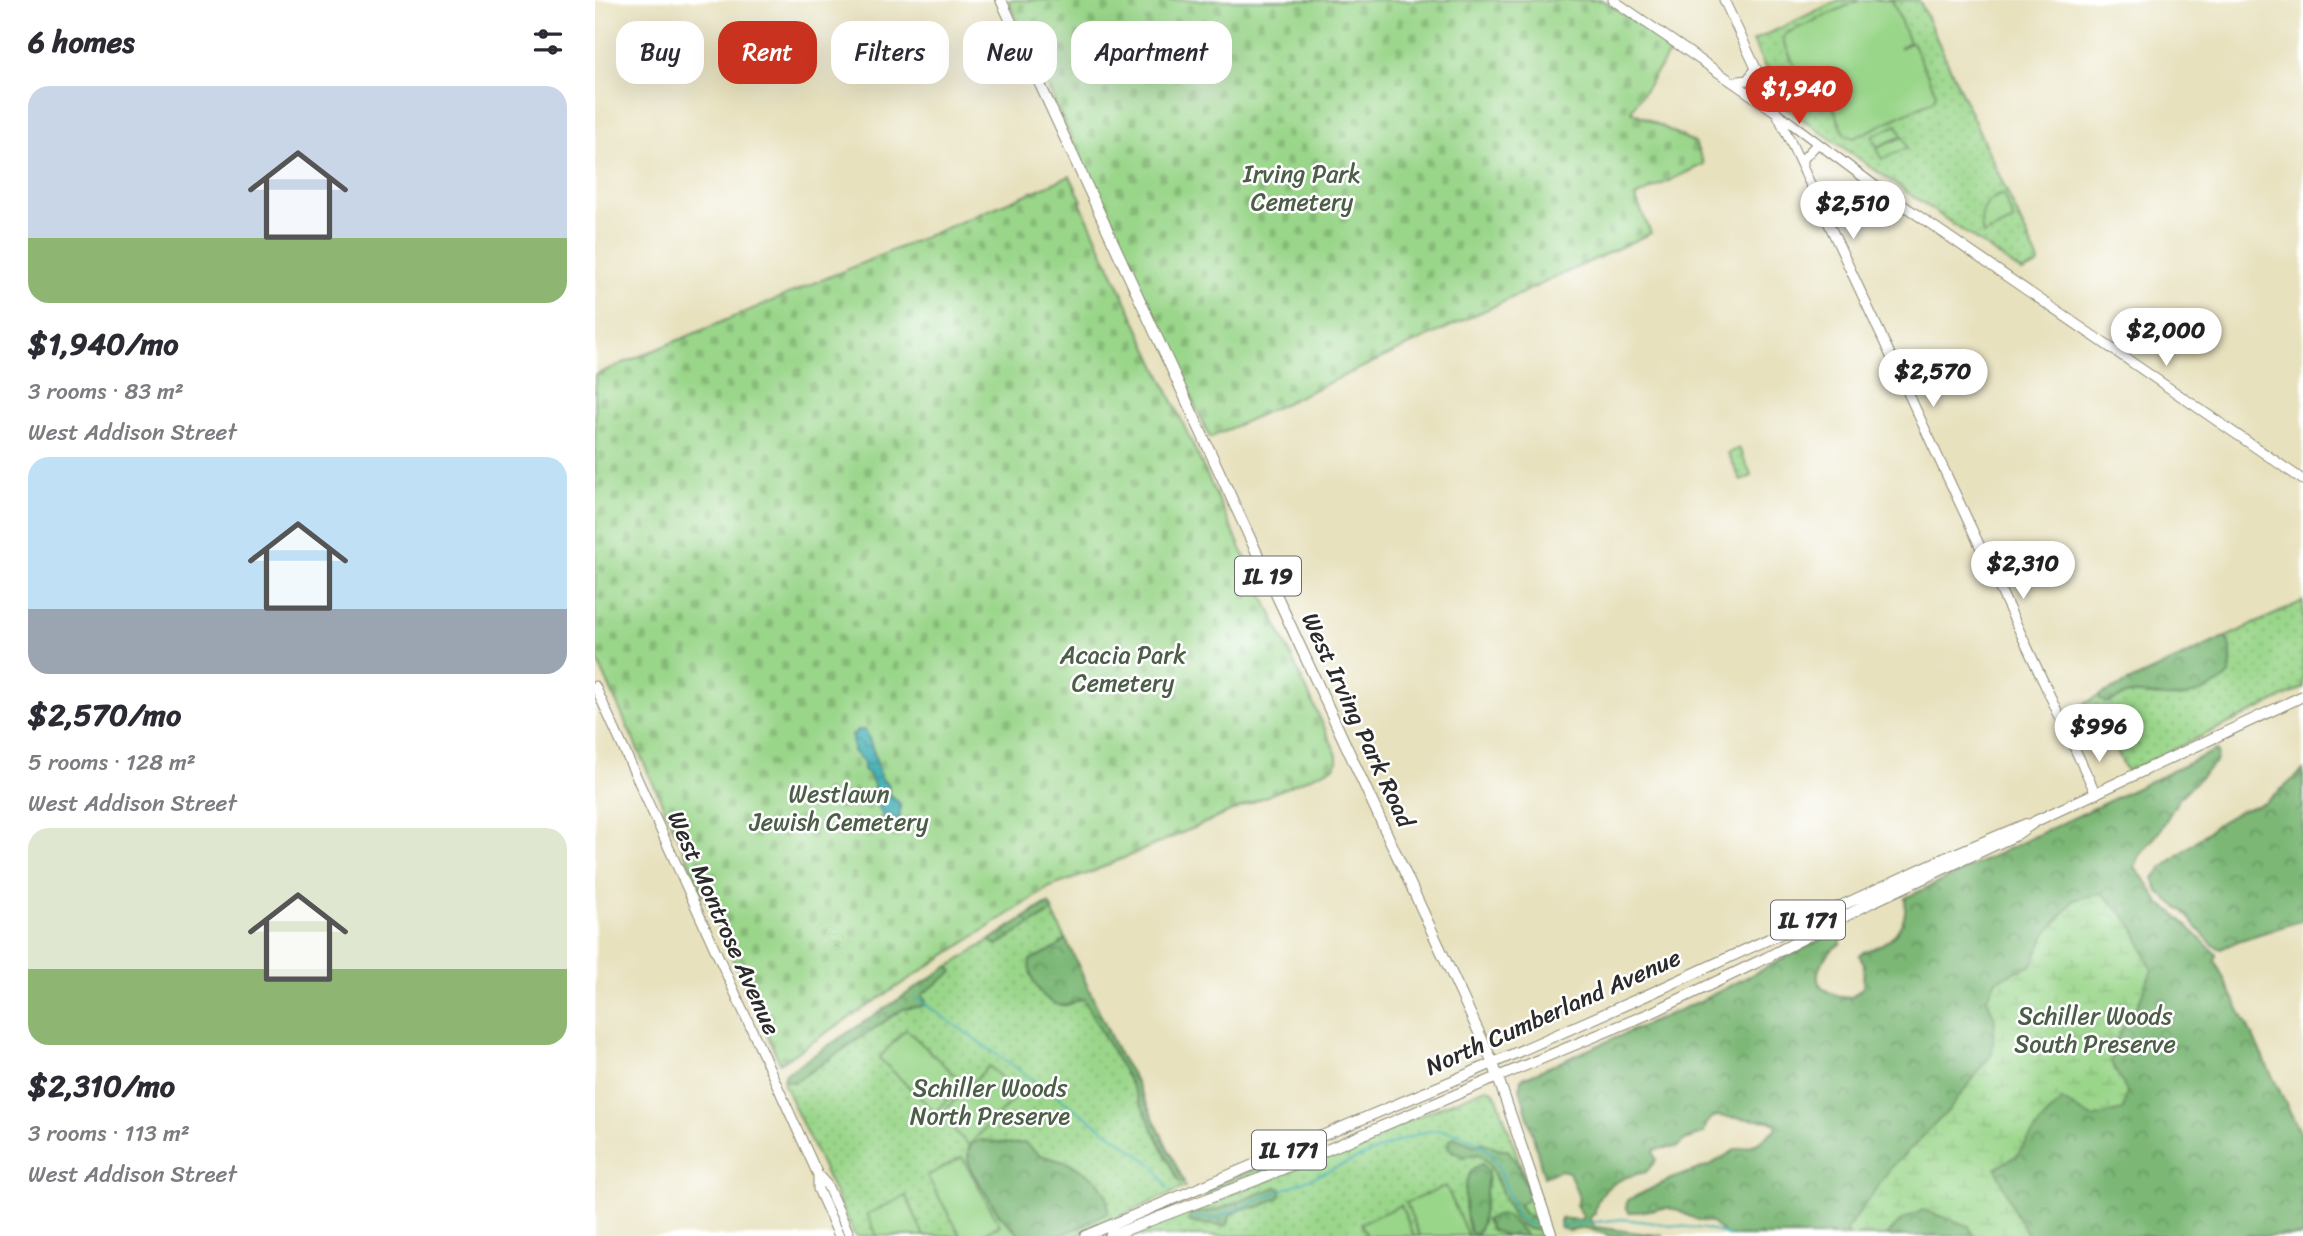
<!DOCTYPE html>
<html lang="en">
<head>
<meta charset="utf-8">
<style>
	body { margin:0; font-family:Sriracha,sans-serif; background:#f7f7f7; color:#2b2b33; height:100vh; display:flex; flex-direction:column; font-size:26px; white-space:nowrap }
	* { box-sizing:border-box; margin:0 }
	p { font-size:23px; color:#7c7c81 }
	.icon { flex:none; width:38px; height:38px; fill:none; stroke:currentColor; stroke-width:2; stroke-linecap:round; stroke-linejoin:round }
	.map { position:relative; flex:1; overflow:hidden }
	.side { display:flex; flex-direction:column; background:#fff; width:595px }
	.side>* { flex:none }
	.guide { position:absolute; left:21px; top:21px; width:665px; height:63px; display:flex; gap:14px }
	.price { position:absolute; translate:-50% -60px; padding:0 16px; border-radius:24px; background:#fff; color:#222; font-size:23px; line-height:46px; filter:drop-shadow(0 2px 4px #0008) }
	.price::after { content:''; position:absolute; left:50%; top:42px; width:21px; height:16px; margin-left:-10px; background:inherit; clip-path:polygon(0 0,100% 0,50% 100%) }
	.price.current { background:#c8321e; color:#fff }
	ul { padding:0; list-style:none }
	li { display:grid; align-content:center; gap:14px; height:371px; padding:0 28px }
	li span { display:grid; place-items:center; height:217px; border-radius:21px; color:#555 }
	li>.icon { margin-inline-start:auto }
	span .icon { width:126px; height:126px; fill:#fffc; stroke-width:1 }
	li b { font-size:30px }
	h2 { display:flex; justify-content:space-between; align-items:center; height:84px; padding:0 28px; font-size:30px }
	.chip { padding:0 24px; border-radius:21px; background:#fff; box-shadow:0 7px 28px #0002; font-size:24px; line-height:63px }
	.chip.current { background:#c8321e; color:#fff }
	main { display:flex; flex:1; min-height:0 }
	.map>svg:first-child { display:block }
</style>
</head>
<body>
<main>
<section class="side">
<h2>6 homes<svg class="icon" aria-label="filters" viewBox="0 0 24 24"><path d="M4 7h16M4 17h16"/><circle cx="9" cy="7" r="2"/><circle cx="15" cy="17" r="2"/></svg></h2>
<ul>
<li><span style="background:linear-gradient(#c9d6e8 70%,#8fb573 0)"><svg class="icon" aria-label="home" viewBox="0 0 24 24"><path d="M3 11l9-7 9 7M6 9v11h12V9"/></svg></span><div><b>$1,940/mo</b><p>3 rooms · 83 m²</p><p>West Addison Street</p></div></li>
<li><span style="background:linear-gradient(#bfe0f5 70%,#9aa5b1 0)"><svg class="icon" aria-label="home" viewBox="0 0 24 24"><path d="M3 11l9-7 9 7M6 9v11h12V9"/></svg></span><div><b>$2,570/mo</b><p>5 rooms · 128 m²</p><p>West Addison Street</p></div></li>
<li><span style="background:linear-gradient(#dfe7d0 65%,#8fb573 0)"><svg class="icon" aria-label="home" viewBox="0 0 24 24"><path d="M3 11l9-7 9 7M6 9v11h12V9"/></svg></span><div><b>$2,310/mo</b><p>3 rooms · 113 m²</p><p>West Addison Street</p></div></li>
</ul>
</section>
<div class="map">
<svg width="1708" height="1236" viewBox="0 0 1708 1236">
	<defs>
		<pattern id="green-dots" width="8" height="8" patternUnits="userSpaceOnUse" patternTransform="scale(1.75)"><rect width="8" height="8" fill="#9ad68a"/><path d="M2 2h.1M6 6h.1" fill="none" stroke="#85b877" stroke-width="1.8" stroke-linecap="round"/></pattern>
		<pattern id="forest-crowns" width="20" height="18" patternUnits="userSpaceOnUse" patternTransform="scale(1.75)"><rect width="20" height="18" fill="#7bb776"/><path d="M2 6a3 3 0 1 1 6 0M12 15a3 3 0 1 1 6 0" fill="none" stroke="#659561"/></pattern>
		<pattern id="wetland-marsh" width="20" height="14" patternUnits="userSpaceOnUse" patternTransform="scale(1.75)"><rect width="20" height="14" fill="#9ad68a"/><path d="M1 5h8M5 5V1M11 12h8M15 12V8" fill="none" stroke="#85b877"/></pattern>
		<pattern id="cemetery-stones" width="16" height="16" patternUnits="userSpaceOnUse" patternTransform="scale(1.75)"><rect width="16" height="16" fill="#9ad68a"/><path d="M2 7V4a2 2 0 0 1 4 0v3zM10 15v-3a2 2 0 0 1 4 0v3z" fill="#85b877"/></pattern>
		<pattern id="water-waves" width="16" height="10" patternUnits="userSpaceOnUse" patternTransform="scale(1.75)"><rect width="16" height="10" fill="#38abb1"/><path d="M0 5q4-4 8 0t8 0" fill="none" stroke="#2f8b90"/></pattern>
	</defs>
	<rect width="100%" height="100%" fill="#fff"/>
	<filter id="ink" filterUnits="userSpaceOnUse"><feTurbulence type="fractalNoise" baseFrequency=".0143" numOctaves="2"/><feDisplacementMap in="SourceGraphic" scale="14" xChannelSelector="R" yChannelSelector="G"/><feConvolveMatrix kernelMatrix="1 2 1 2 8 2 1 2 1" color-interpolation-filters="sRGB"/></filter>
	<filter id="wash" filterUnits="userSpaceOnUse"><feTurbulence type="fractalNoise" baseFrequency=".00686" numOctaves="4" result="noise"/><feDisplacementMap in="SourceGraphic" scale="28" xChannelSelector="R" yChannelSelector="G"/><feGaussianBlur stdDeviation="1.57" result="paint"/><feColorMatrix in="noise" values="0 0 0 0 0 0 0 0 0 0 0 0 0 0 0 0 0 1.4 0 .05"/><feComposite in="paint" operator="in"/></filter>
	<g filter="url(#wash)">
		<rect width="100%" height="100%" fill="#e7e1bd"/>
		<path fill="url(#green-dots)" stroke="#62805a" stroke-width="2" d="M 1244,0 L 1324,0 L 1444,262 L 1443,265 L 1427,272 L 1187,105 L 1158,41 Z
			M 1144,448 L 1157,476 L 1146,481 L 1133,453 Z
			M 1708,601 L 1708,688 L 1533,771 L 1531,770 L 1515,736 L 1508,738 C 1515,727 1511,718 1503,709 L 1494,707 L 1474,717 L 1476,712 L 1500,698 Z
			M 454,904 L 523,1053 L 539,1078 L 590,1187 L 481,1236 L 260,1236 L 189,1085 L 188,1079 L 192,1073 L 447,906 Z
			M 891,1088 L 898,1091 L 902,1097 L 950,1236 L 527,1236 L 627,1198 Z
			M 736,1137 L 737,1140 L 727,1148 L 612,1196 L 608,1195 L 607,1192 Z"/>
		<path fill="url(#forest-crowns)" stroke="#537150" stroke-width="2" d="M 1630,637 C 1638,647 1637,661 1635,673 C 1622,690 1590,699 1570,697 C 1559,696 1548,693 1536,694 C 1527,695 1520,701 1510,703 L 1505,699 L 1505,695 Z
			M 1621,750 L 1623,753 L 1621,762 L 1585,797 L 1564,832 L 1544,856 L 1540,868 L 1554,885 L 1564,903 L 1579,913 L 1621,954 L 1620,961 L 1708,1138 L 1708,1236 L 1132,1236 L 1116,1222 C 1098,1222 1090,1211 1074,1208 C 1061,1207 1048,1213 1034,1212 L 1031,1206 L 1033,1200 L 1076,1179 L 1115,1165 L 1140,1150 L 1161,1144 L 1182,1128 L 1181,1124 L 1175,1121 L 1122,1116 C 1112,1118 1111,1124 1109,1133 L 1090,1140 L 1082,1147 L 1060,1149 L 1058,1153 L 1061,1160 L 1051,1172 C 1029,1176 1000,1187 1000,1214 L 996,1216 L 995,1220 L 1000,1227 L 1069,1236 L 1015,1236 L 991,1228 L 974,1231 L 964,1227 L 966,1218 L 983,1220 L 989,1218 L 981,1205 L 984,1198 L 974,1172 L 965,1170 L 949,1177 L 925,1088 L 926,1079 L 1103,1002 L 1241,932 L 1246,935 L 1246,943 C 1228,955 1208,983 1239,994 C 1244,996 1250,999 1255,997 C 1260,996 1264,990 1268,987 L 1269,964 L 1264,955 C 1269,950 1273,951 1279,948 C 1301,939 1313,922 1310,898 Z
			M 1708,771 L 1708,920 L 1643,941 L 1626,949 L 1618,945 L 1604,930 L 1589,912 L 1563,892 L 1559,878 L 1566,869 L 1624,823 L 1645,811 L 1670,803 Z
			M 453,904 L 458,911 L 402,945 L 394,941 Z
			M 471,939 L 523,1053 L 539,1078 L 589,1182 L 585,1183 L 583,1180 L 539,1090 L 488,999 C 482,999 478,1004 472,1005 C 451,1009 431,978 435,960 L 461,948 Z
			M 354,966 L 358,972 L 329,993 L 327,996 L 331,1001 L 328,1006 L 308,1009 L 200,1082 L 191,1081 L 189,1076 L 192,1073 Z
			M 859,1137 L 880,1146 L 887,1142 L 905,1150 L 913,1150 L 923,1165 L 934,1195 L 931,1201 L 924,1204 C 927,1215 932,1216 942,1219 L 946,1230 C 906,1235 911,1172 883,1154 L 868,1157 L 853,1148 L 854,1140 Z
			M 387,1140 L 415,1144 L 430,1143 L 445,1155 L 476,1164 L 502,1180 L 512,1196 L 513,1212 L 489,1225 L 463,1236 L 426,1236 L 404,1214 L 376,1170 L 373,1159 L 373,1150 L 377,1143 Z
			M 887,1164 L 892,1170 L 893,1175 L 887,1222 L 882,1234 L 875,1233 C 870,1213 862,1173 887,1164 Z
			M 681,1187 L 686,1189 L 686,1196 L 667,1206 L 648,1209 L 635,1215 L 633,1224 L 630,1226 C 618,1223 605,1227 594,1221 L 595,1214 L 622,1210 Z
			M 900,1215 L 912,1216 L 932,1236 L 913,1236 L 896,1230 L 891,1220 Z"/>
		<path fill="url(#wetland-marsh)" stroke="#62805a" stroke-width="2" d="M 1507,893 L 1537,924 L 1557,970 L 1541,1009 L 1524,1033 L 1516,1062 L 1532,1092 L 1528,1110 L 1497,1118 L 1467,1100 L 1448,1120 L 1422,1155 L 1401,1168 L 1419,1211 L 1434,1236 L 1378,1236 L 1374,1226 L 1328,1210 L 1307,1220 L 1291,1236 L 1256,1236 L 1251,1231 L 1296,1168 L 1354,1110 L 1397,1054 L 1400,1019 L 1392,999 L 1401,980 L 1437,965 L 1451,934 L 1479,900 Z"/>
		<path fill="url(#cemetery-stones)" stroke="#62805a" stroke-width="2" d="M 415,0 L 1008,0 L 1078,48 L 1036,111 L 1100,143 L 1109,164 L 1040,197 L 1056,233 L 615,438 L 413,1 Z
			M 475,176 L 487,201 L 485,202 L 742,755 L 742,762 L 739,767 L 492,874 L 455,887 L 185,1063 L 0,655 L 0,375 Z"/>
		<path fill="#9ad68a" stroke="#62805a" stroke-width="2" d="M 1265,0 L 1297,0 L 1314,42 L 1305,48 L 1317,42 L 1341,93 L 1339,100 L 1259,138 L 1250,135 L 1236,102 L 1232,103 L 1221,81 L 1209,87 L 1188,40 L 1190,34 Z
			M 1302,125 L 1307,136 L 1282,147 L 1277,136 Z
			M 1308,137 L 1312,148 L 1287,159 L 1282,148 Z
			M 1408,194 L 1419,221 L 1388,235 C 1383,215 1389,200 1408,194 Z
			M 311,1029 L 368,1083 L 340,1112 L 284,1058 Z
			M 394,1066 L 423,1094 L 374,1145 L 344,1116 Z
			M 367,1157 L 405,1225 L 385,1236 L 366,1236 L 332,1176 Z
			M 851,1186 L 873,1236 L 825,1236 L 811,1203 Z
			M 311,1196 L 329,1236 L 282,1236 L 272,1214 Z
			M 806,1205 L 819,1236 L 772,1236 L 766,1223 Z"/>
		<path fill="url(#water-waves)" stroke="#326b6e" stroke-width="2" d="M 263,730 L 270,730 C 279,747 281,764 288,781 L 293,783 L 294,793 L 305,804 L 305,817 L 300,823 L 292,823 C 286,813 277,795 279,785 L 274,774 L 268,770 L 269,763 L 258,751 L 257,736 Z"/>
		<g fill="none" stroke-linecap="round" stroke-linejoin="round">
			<path stroke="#38abb1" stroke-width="2" d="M 321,998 L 537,1149 L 560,1167 L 573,1189
				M 596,1218 L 621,1218 L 804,1141 C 812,1138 821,1134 830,1132 C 856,1125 893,1142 904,1167 C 910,1182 914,1204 924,1217 C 929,1224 936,1224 944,1225
				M 964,1226 L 1028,1219 L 1117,1230 L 1134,1236"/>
		</g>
	</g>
	<g filter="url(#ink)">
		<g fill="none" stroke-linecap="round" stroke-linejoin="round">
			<defs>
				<path id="secondary" d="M 1018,0 L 1181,112 L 1283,188 L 1708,480
					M 1129,0 L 1501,794
					M 1137,82 L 1152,80 L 1161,69
					M 1208,166 L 1208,159 L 1222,144
					M 0,686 L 223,1175 L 232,1185 L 255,1236
					M 223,1175 L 223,1189 L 244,1236"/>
				<path id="primary" d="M 406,0 L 898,1063 L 957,1236
					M 490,1236 L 857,1081 L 1050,996 L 1350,858 L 1431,824
					M 515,1236 L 664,1179 L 874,1089 L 1058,1012 L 1171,958 L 1275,903 L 1419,836 L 1441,821 L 1708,696"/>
			</defs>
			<use href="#secondary" stroke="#898674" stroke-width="11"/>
			<use href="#primary" stroke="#898674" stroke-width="12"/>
			<use href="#secondary" stroke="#fff" stroke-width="9"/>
			<use href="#primary" stroke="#fff" stroke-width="10"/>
		</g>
	</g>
	<g text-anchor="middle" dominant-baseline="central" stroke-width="5" stroke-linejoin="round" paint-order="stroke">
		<g fill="#fff" stroke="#6b6b6b" stroke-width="2">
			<rect x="640" y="556.5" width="66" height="39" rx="5"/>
			<rect x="1176" y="900.5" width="74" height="39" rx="5"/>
			<rect x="657" y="1130.5" width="74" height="39" rx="5"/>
		</g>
		<g font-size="23" font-weight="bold" fill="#2b2b2b">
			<text x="673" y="576">IL 19</text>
			<text x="1213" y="920">IL 171</text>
			<text x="694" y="1150">IL 171</text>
		</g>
		<g font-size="24" fill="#4c5e48" stroke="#fff">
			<text x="707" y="174">Irving Park<tspan x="707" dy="28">Cemetery</tspan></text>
			<text x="528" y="655">Acacia Park<tspan x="528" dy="28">Cemetery</tspan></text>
			<text x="244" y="794">Westlawn<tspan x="244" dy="28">Jewish Cemetery</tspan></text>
			<text x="1500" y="1016">Schiller Woods<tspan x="1500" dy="28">South Preserve</tspan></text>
			<text x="395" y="1088">Schiller Woods<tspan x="395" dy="28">North Preserve</tspan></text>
		</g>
		<g font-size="24" fill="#2b2b2b" stroke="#fff">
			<text transform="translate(763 720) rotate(65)">West Irving Park Road</text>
			<text transform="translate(129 923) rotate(66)">West Montrose Avenue</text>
			<text transform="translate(958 1012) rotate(-24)">North Cumberland Avenue</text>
		</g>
	</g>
</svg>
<b class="price current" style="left:1204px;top:126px">$1,940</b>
<b class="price" style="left:1258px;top:241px">$2,510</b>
<b class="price" style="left:1571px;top:368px">$2,000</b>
<b class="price" style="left:1338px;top:409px">$2,570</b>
<b class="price" style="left:1428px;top:601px">$2,310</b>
<b class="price" style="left:1504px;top:764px">$996</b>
<div class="guide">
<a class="chip">Buy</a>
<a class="chip current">Rent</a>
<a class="chip">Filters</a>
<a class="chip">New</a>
<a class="chip">Apartment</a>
</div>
</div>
</main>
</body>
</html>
